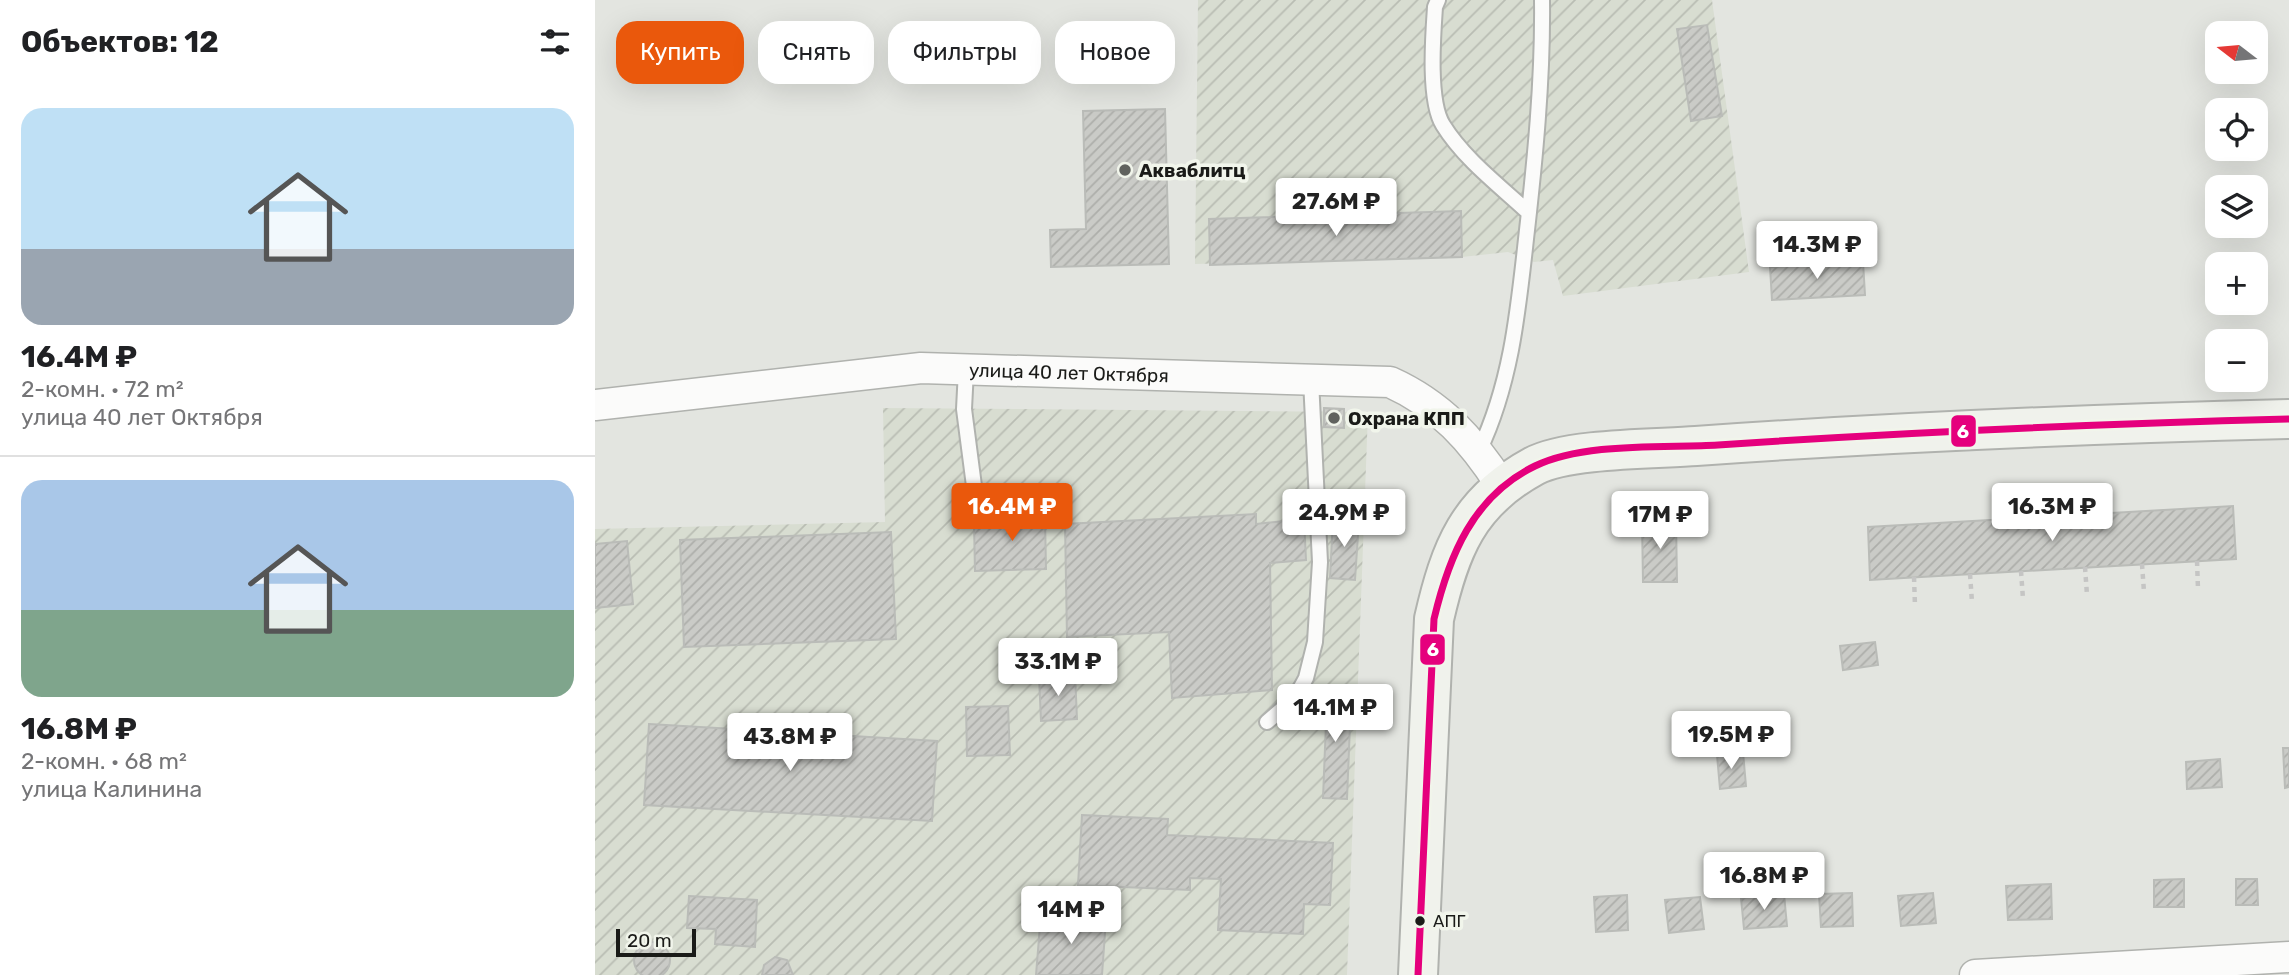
<!DOCTYPE html>
<html lang="ru">
<head>
<meta charset="utf-8">
<style>
	body { margin:0; font-family:Rubik,sans-serif; background:#f2f2f2; color:#202124; height:100vh; display:flex; flex-direction:column; font-size:26px; white-space:nowrap }
	* { box-sizing:border-box; margin:0 }
	p { font-size:23px; color:#757577 }
	.icon { flex:none; width:38px; height:38px; fill:none; stroke:currentColor; stroke-width:2; stroke-linecap:round; stroke-linejoin:round }
	.map { position:relative; flex:1; overflow:hidden }
	.drawer { display:flex; flex-direction:column; background:#fff; width:595px }
	.drawer>* { flex:none }
	.banner { position:absolute; left:21px; top:21px; width:665px; height:63px; display:flex; gap:14px }
	.needle { width:46px; rotate:286deg }
	.controls { position:absolute; left:1610px; top:21px; display:grid; gap:14px }
	.controls a { display:grid; place-items:center; width:63px; height:63px; border-radius:14px; background:#fff; box-shadow:0 7px 28px #0002; font-size:35px }
	.scale { position:absolute; left:21px; bottom:18px; width:80px; box-sizing:border-box; padding-left:7px; border:4px solid #1a1b18; border-top:0; font-size:19px; line-height:24px; white-space:nowrap; color:#1a1b18; -webkit-text-stroke:5px #f1f5eb; paint-order:stroke }
	.price { position:absolute; translate:-50% -60px; padding:0 16px; border-radius:7px; background:#fff; color:#222; font-size:23px; line-height:46px; filter:drop-shadow(0 2px 4px #0008) }
	.price::after { content:''; position:absolute; left:50%; top:42px; width:21px; height:16px; margin-left:-10px; background:inherit; clip-path:polygon(0 0,100% 0,50% 100%) }
	.price.current { background:#ea580c; color:#fff }
	ul { padding:0; list-style:none }
	li { display:grid; align-content:center; gap:14px; height:371px; padding:0 21px }
	li+li { border-top:2px solid #e0e0e0 }
	li span { display:grid; place-items:center; height:217px; border-radius:21px; color:#555 }
	li>.icon { margin-inline-start:auto }
	span .icon { width:126px; height:126px; fill:#fffc; stroke-width:1 }
	li b { font-size:30px }
	h2 { display:flex; justify-content:space-between; align-items:center; height:84px; padding:0 21px; font-size:30px }
	.tag { padding:0 24px; border-radius:21px; background:#fff; box-shadow:0 7px 28px #0002; font-size:24px; line-height:63px }
	.tag.current { background:#ea580c; color:#fff }
	main { display:flex; flex:1; min-height:0 }
	.map>svg:first-child { display:block }
</style>
</head>
<body>
<main>
<section class="drawer">
<h2>Объектов: 12<svg class="icon" aria-label="filters" viewBox="0 0 24 24"><path d="M4 7h16M4 17h16"/><circle cx="9" cy="7" r="2"/><circle cx="15" cy="17" r="2"/></svg></h2>
<ul>
<li><span style="background:linear-gradient(#bfe0f5 65%,#9aa5b1 0)"><svg class="icon" aria-label="home" viewBox="0 0 24 24"><path d="M3 11l9-7 9 7M6 9v11h12V9"/></svg></span><div><b>16.4M ₽</b><p>2-комн. · 72 m²</p><p>улица 40 лет Октября</p></div></li>
<li><span style="background:linear-gradient(#a9c7e8 60%,#7fa58c 0)"><svg class="icon" aria-label="home" viewBox="0 0 24 24"><path d="M3 11l9-7 9 7M6 9v11h12V9"/></svg></span><div><b>16.8M ₽</b><p>2-комн. · 68 m²</p><p>улица Калинина</p></div></li>
</ul>
</section>
<div class="map">
<svg width="1694" height="975" viewBox="0 0 1694 975">
	<defs>
		<pattern id="industrial-furrows" width="10" height="10" patternUnits="userSpaceOnUse" patternTransform="scale(1.75)"><rect width="10" height="10" fill="#d8ddd1"/><path d="M-1 1l2-2M0 10L10 0M9 11l2-2" fill="none" stroke="#b9bdb3"/></pattern>
		<pattern id="building-hatch" width="6" height="6" patternUnits="userSpaceOnUse" patternTransform="scale(1.75)"><rect width="6" height="6" fill="#cacbc7"/><path d="M-1 1l2-2M0 6l6-6M5 7l2-2" fill="none" stroke="#adaeaa"/></pattern>
	</defs>
	<rect width="100%" height="100%" fill="#e3e5e0"/>
	<path fill="url(#industrial-furrows)" d="M 603,0 L 1117,0 L 1154,272 L 968,296 L 958,260 L 939,262 L 913,252 L 867,257 L 600,264 Z
		M 288,408 L 773,412 L 752,975 L 0,975 L 0,529 L 290,522 Z"/>
	<path fill="url(#building-hatch)" stroke="#babcb8" stroke-width="2" d="M 1112,25 L 1127,116 L 1096,121 L 1082,29 Z
		M 570,109 L 574,264 L 456,267 L 455,230 L 491,229 L 488,111 Z
		M 866,211 L 867,257 L 615,265 L 614,219 Z
		M 1268,262 L 1270,295 L 1177,300 L 1175,267 Z
		M 729,408 L 749,409 L 749,428 L 729,427 Z
		M 436,499 L 437,518 L 450,518 L 451,569 L 380,571 L 379,524 L 423,523 L 422,500 Z
		M 1638,506 L 1641,559 L 1275,580 L 1273,527 Z
		M 661,514 L 661,524 L 709,519 L 711,560 L 675,563 L 677,690 L 577,698 L 574,632 L 472,637 L 470,524 Z
		M 738,518 L 764,520 L 760,580 L 735,578 Z
		M 1081,520 L 1082,582 L 1048,582 L 1047,521 Z
		M 296,532 L 301,639 L 89,647 L 85,540 Z
		M 32,541 L 38,604 L 0,608 L 0,544 Z
		M 1280,642 L 1283,665 L 1248,670 L 1245,646 Z
		M 480,674 L 482,719 L 446,721 L 444,676 Z
		M 718,698 L 756,700 L 752,799 L 728,798 L 731,723 L 717,723 Z
		M 413,706 L 415,755 L 372,756 L 371,707 Z
		M 54,724 L 342,741 L 337,821 L 49,805 Z
		M 1688,748 L 1694,748 L 1694,787 L 1690,788 Z
		M 1148,752 L 1151,786 L 1125,789 L 1122,755 Z
		M 1625,759 L 1627,787 L 1592,789 L 1591,762 Z
		M 487,815 L 573,819 L 572,835 L 738,843 L 735,905 L 709,904 L 708,934 L 623,930 L 626,879 L 595,878 L 595,890 L 483,885 Z
		M 1589,879 L 1589,907 L 1559,907 L 1559,880 Z
		M 1641,879 L 1662,879 L 1663,905 L 1641,905 Z
		M 1456,884 L 1457,919 L 1413,920 L 1411,886 Z
		M 1257,893 L 1258,926 L 1226,927 L 1224,894 Z
		M 1338,893 L 1341,923 L 1306,926 L 1303,896 Z
		M 1189,894 L 1192,926 L 1149,929 L 1146,898 Z
		M 1032,895 L 1033,930 L 1001,932 L 999,897 Z
		M 94,896 L 162,900 L 160,947 L 120,944 L 121,929 L 92,928 Z
		M 1105,897 L 1109,929 L 1074,933 L 1070,900 Z
		M 446,913 L 511,919 L 507,975 L 441,975 Z
		M39 960a18 18 0 1 1 36 0a18 18 0 1 1-36 0Z
		M 180,957 L 192,960 L 198,975 L 167,975 L 169,965 Z"/>
	<g fill="none" stroke-linecap="round" stroke-linejoin="round">
		<defs>
			<path id="lane" d="M 843,0 L 840,7 C 838,36 833,101 848,125 C 869,159 905,186 934,213
				M 371,370 L 369,409 L 382,509
				M 884,451 C 916,384 923,312 931,239 C 940,160 948,80 947,0
				M 672,722 L 700,698 L 711,678 L 720,642 L 725,562 L 716,380"/>
			<g id="street">
				<path id="s1" d="M 0,405 L 326,368 L 795,382 C 846,405 877,440 906,485"/>
				<path d="M 1380,975 L 1694,957"/>
			</g>
			<path id="secondary" d="M 823,975 L 839,619 C 855,549 873,502 939,466 C 972,448 1061,449 1101,446 C 1298,432 1496,424 1694,419"/>
		</defs>
		<use href="#lane" stroke="#b0b2ae" stroke-width="18"/>
		<use href="#street" stroke="#b0b2ae" stroke-width="33"/>
		<use href="#secondary" stroke="#b0b2ae" stroke-width="42"/>
		<path stroke="#c5c5c4" stroke-width="4.5" stroke-dasharray="5 5" stroke-linecap="butt" d="M 1602,561 L 1603,589
			M 1547,564 L 1549,592
			M 1490,567 L 1492,595
			M 1426,571 L 1428,599
			M 1375,574 L 1377,602
			M 1319,577 L 1320,606"/>
		<use href="#lane" stroke="#fbfbfa" stroke-width="14"/>
		<use href="#street" stroke="#fbfbfa" stroke-width="30"/>
		<use href="#secondary" stroke="#f0f2ec" stroke-width="38"/>
		<defs>
			<path id="bus-1" d="M 823,975 L 839,619 C 854,556 878,496 940,466 C 989,442 1069,448 1123,445 C 1313,432 1503,424 1694,419"/>
		</defs>
		<use href="#bus-1" stroke="#f1f5eb" stroke-width="12"/>
		<use href="#bus-1" stroke="#e5007d" stroke-width="7"/>
	</g>
	<g fill="#60625e" stroke="#f1f5eb" stroke-width="2.5">
		<circle cx="530" cy="170" r="7"/>
		<circle cx="739" cy="418" r="7"/>
	</g>
	<circle fill="#1a1b18" stroke="#f1f5eb" stroke-width="2.5" cx="825" cy="921" r="6"/>
	<g text-anchor="middle" dominant-baseline="central" stroke-width="7" stroke-linejoin="round" paint-order="stroke">
		<g font-size="17" fill="#1a1b18" stroke="#f1f5eb" text-anchor="start">
			<text x="838" y="921">АПГ</text>
		</g>
		<g font-size="19" font-weight="bold" fill="#1a1b18" stroke="#f1f5eb" text-anchor="start">
			<text x="544" y="170">Акваблитц</text>
			<text x="753" y="418">Охрана КПП</text>
		</g>
		<g font-size="19" fill="#1a1b18" stroke="#f1f5eb">
			<text stroke="none"><textPath href="#s1" startOffset="476">улица 40 лет Октября</textPath></text>
		</g>
	</g>
	<g stroke="#f1f5eb" stroke-width="2.5">
		<rect x="1355" y="414" width="27" height="34" rx="7" fill="#e5007d"/>
		<rect x="824" y="633" width="27" height="33" rx="7" fill="#e5007d"/>
	</g>
	<g font-size="19" text-anchor="middle" font-weight="bold" fill="#fff">
		<text x="1368" y="438">6</text>
		<text x="838" y="656">6</text>
	</g>
</svg>
<div class="controls">
<a><svg class="needle" viewBox="-14 -14 28 28"><path d="M0-13l5 13h-10z" fill="#e53935"/><path d="M0 13l5-13h-10z" fill="#757577"/></svg></a>
<a><svg class="icon" aria-label="locate" viewBox="0 0 24 24"><circle cx="12" cy="12" r="6"/><path d="M12 2v4M12 18v4M2 12h4M18 12h4"/></svg></a>
<a><svg class="icon" aria-label="layers" viewBox="0 0 24 24"><path d="M12 4l9 5-9 5-9-5zM3 14l9 5 9-5"/></svg></a>
<a>+</a>
<a>−</a>
</div>
<div class="scale">20 m</div>
<b class="price" style="left:741px;top:238px">27.6M ₽</b>
<b class="price" style="left:1222px;top:281px">14.3M ₽</b>
<b class="price current" style="left:417px;top:543px">16.4M ₽</b>
<b class="price" style="left:1457px;top:543px">16.3M ₽</b>
<b class="price" style="left:749px;top:549px">24.9M ₽</b>
<b class="price" style="left:1065px;top:551px">17M ₽</b>
<b class="price" style="left:463px;top:698px">33.1M ₽</b>
<b class="price" style="left:740px;top:744px">14.1M ₽</b>
<b class="price" style="left:1136px;top:771px">19.5M ₽</b>
<b class="price" style="left:195px;top:773px">43.8M ₽</b>
<b class="price" style="left:1169px;top:912px">16.8M ₽</b>
<b class="price" style="left:476px;top:946px">14M ₽</b>
<div class="banner">
<a class="tag current">Купить</a>
<a class="tag">Снять</a>
<a class="tag">Фильтры</a>
<a class="tag">Новое</a>
</div>
</div>
</main>
</body>
</html>
